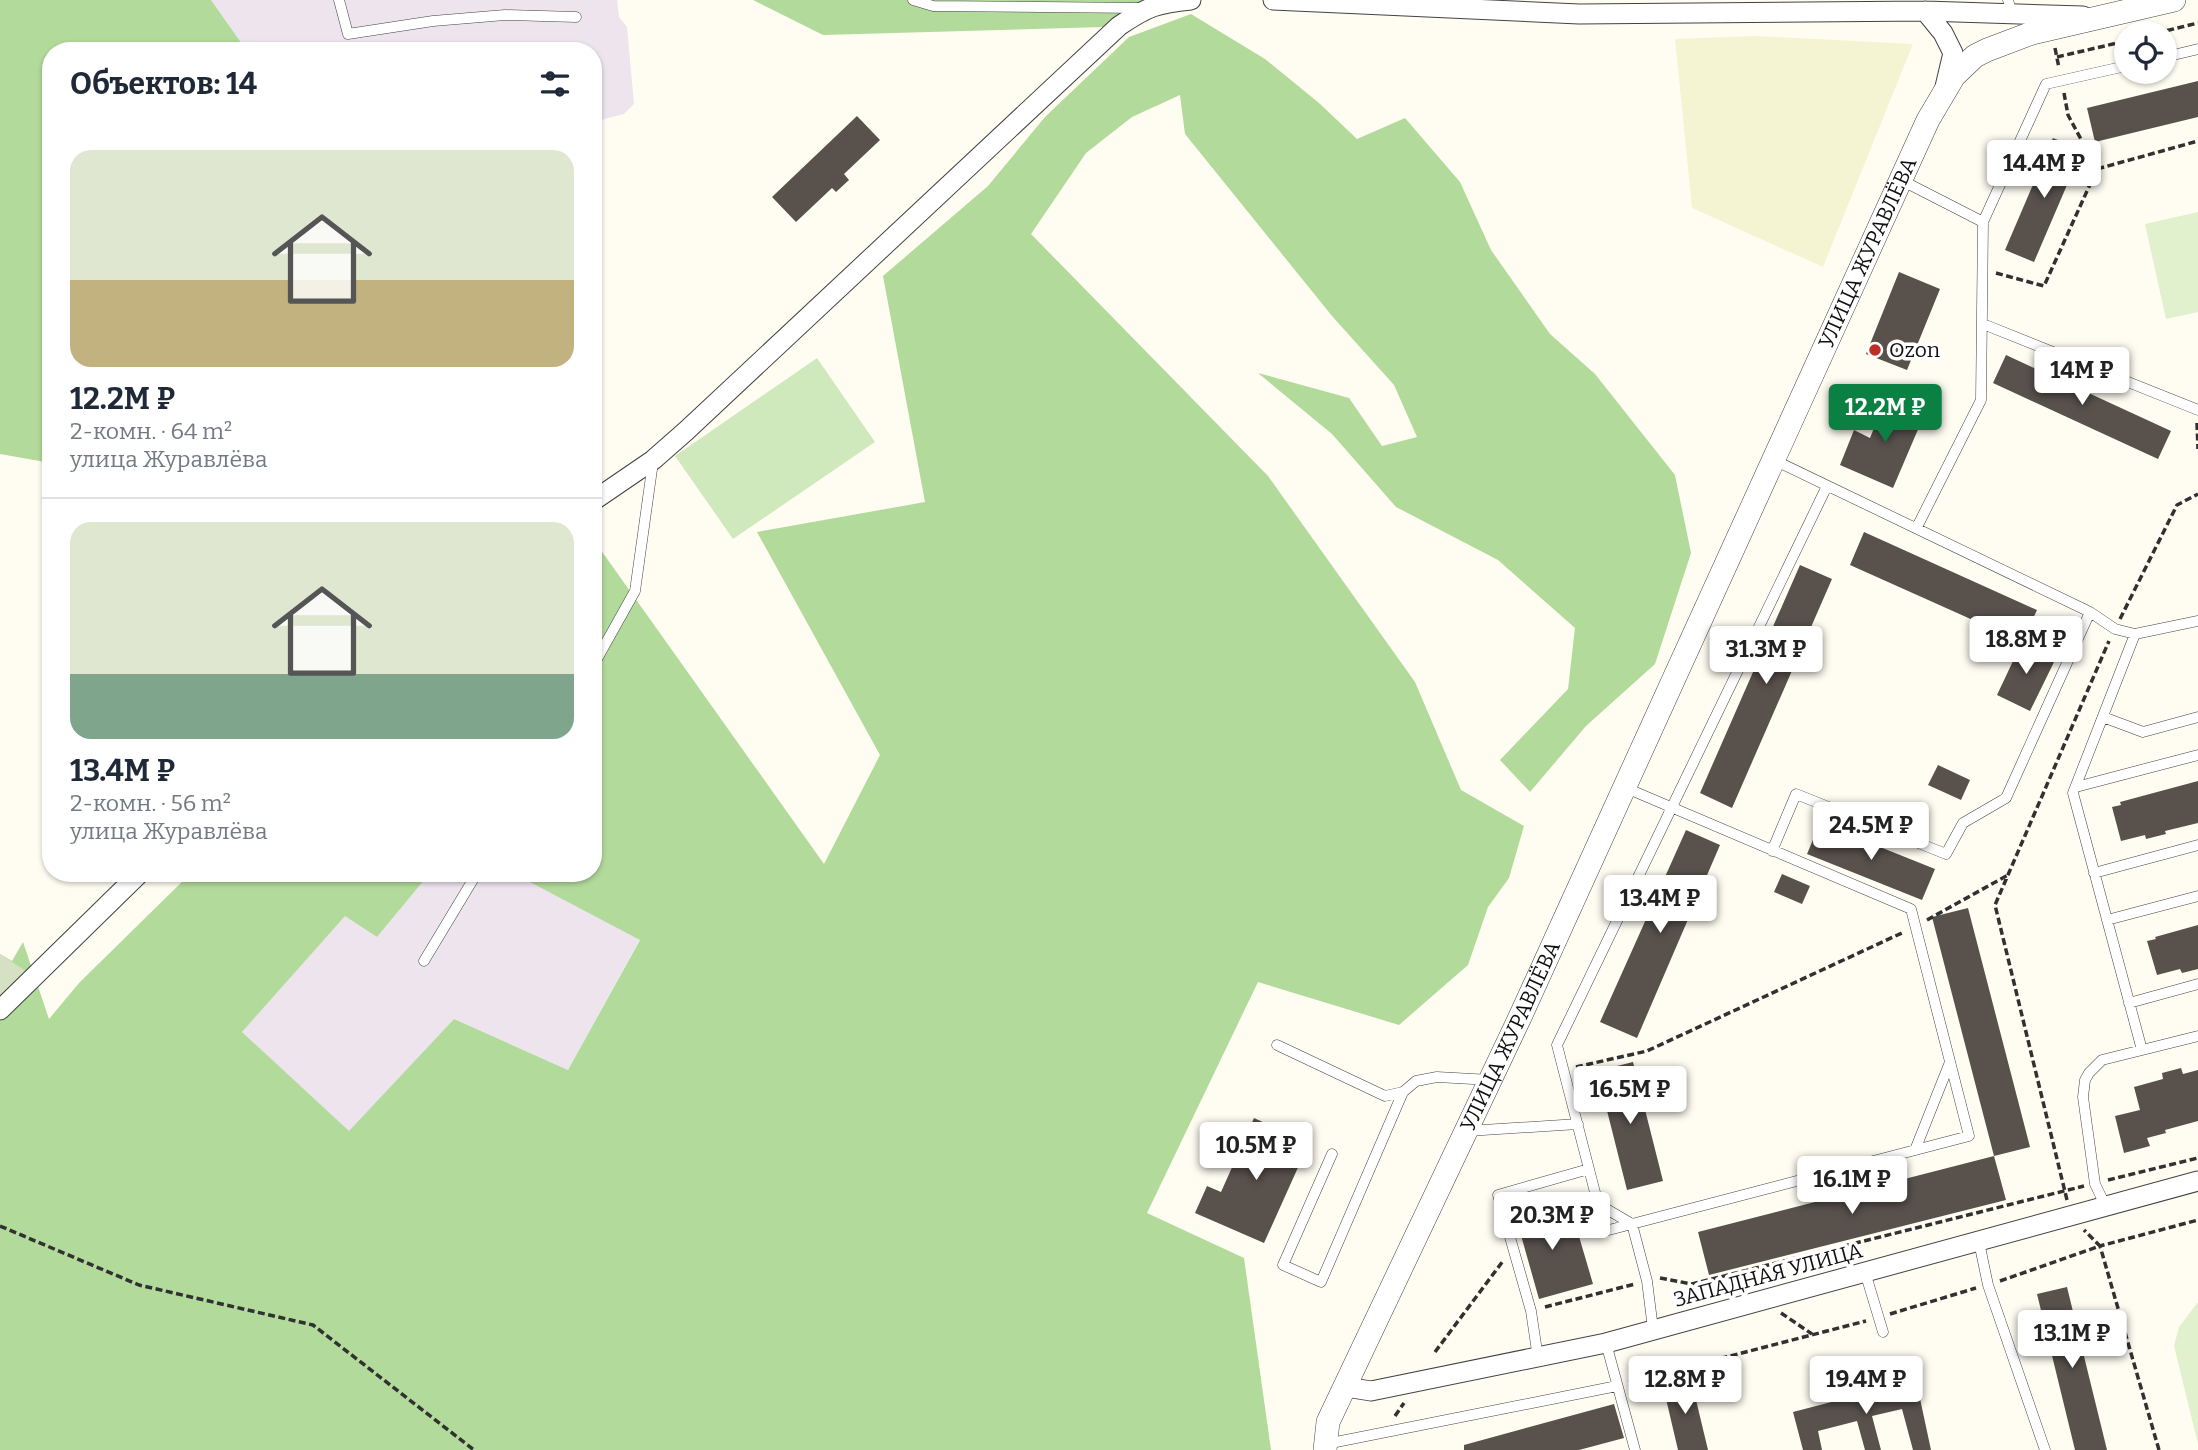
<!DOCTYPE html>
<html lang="ru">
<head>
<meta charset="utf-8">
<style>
	body { margin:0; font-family:Bitter,serif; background:#f6f6f7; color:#1f2937; height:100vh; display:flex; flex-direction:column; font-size:26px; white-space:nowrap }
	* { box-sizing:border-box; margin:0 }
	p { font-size:23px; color:#747a83 }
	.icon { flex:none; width:38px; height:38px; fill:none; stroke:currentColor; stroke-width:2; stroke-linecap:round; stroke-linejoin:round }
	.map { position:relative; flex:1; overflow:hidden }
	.drawer { position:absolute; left:42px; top:42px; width:560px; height:840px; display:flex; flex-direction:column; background:#fff; border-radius:28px; box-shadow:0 2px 5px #0004 }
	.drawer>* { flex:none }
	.buttons { position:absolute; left:2114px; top:21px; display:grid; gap:14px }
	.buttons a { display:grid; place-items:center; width:63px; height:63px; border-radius:50%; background:#fff; box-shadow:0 2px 5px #0004; font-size:35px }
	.price { position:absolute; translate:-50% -60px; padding:0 16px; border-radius:7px; background:#fff; color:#222; font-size:23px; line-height:46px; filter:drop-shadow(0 2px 4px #0008) }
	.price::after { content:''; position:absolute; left:50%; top:42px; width:21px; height:16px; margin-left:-10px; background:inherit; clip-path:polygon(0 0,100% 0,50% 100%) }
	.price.active { background:#0b8043; color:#fff }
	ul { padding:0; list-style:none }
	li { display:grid; align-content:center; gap:14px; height:371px; padding:0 28px }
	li+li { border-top:2px solid #e0e1e3 }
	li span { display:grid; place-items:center; height:217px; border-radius:21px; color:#555 }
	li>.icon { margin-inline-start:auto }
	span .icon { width:126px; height:126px; fill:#fffc; stroke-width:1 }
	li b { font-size:30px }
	h2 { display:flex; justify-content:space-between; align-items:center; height:84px; padding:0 28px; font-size:30px }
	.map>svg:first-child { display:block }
</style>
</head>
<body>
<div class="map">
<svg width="2198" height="1450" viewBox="0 0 2198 1450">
	<rect width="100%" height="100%" fill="#fffdf2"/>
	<path fill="#ede4ee" d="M 211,0 L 617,0 L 619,17 L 627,27 L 634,104 L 624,114 L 593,122 L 593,51 L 247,51 Z
		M 430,873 L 452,873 L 462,880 L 466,873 L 534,873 L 531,882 L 640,939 L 568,1070 L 454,1019 L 349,1132 L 242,1032 L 345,915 L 377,937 Z"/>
	<path fill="#f5f4d2" d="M 1756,36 L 1913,44 L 1823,267 L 1692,208 L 1675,39 Z"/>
	<path fill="#d0e9bc" d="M 817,358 L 875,442 L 733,539 L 675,456 Z"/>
	<path fill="#b2da9b" d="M 0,0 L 211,0 L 247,51 L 51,51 L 51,463 L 0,454 Z
		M 753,0 L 1145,0 L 1103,27 L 823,35 Z
		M 1191,14 L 1265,59 L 1319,103 L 1357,139 L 1405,118 L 1460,182 L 1491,250 L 1550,334 L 1595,374 L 1675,475 L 1691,553 L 1655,664 L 1586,726 L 1530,792 L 1500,760 L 1568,689 L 1575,628 L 1498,560 L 1396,507 L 1332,434 L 1258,373 L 1349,398 L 1382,446 L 1417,437 L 1394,385 L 1332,316 L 1185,134 L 1180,95 L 1132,117 L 1086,153 L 1031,234 L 1268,476 L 1415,682 L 1461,790 L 1524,826 L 1509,878 L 1488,907 L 1468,965 L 1399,1025 L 1258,982 L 1147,1213 L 1244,1258 L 1271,1450 L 0,1450 L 0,954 L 12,961 L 23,942 L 49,1019 L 79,983 L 191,873 L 430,873 L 377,937 L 345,916 L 242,1032 L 349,1131 L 454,1019 L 568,1070 L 640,940 L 530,882 L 534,873 L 593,873 L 593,539 L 824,864 L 880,755 L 757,532 L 925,502 L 883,276 L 988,186 L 1045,117 L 1129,37 Z"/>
	<path fill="#d5e1c2" d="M 0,954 L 26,971 L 3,1000 L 0,999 Z"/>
	<path fill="#e1f0cd" d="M 2198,212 L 2198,312 L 2166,319 L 2145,224 Z
		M 2198,1302 L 2198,1444 L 2174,1346 L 2179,1327 Z"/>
	<path fill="#58514c" d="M 2198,81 L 2198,117 L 2095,142 L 2087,108 Z
		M 857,116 L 880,140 L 844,174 L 849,180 L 836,192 L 832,188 L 796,222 L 772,197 Z
		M 2053,138 L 2082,150 L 2034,262 L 2005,250 Z
		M 1899,272 L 1940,289 L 1907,370 L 1866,354 Z
		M 2006,355 L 2171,431 L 2158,459 L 1993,383 Z
		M 1887,396 L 1925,413 L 1893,488 L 1840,465 L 1854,430 L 1870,438 Z
		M 1864,532 L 2037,610 L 2022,642 L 1850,565 Z
		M 1800,565 L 1832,579 L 1732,808 L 1700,793 Z
		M 2022,642 L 2056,658 L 2030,711 L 1997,695 Z
		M 1938,765 L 1970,780 L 1961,800 L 1928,785 Z
		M 2198,781 L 2198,823 L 2165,831 L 2166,834 L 2146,839 L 2145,835 L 2121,841 L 2112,807 L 2121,805 L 2120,802 Z
		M 1820,823 L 1935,869 L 1922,900 L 1807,854 Z
		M 1686,830 L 1720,845 L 1637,1038 L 1600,1022 Z
		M 1782,874 L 1810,886 L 1802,904 L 1774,892 Z
		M 1968,908 L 2030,1147 L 1994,1156 L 1932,917 Z
		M 2198,925 L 2198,969 L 2182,973 L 2180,969 L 2157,975 L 2147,941 L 2156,939 L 2155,937 Z
		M 1633,1062 L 1663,1181 L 1627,1190 L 1597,1071 Z
		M 2181,1068 L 2183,1074 L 2198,1070 L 2198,1121 L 2165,1130 L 2166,1133 L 2147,1138 L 2150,1146 L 2124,1153 L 2115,1116 L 2140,1110 L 2134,1087 L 2163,1079 L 2162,1073 Z
		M 1254,1118 L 1309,1143 L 1264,1243 L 1195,1213 L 1207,1186 L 1221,1192 Z
		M 1994,1156 L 2006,1200 L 1709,1275 L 1698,1232 Z
		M 1556,1202 L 1566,1237 L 1578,1233 L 1593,1284 L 1539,1299 L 1515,1214 Z
		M 2067,1287 L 2107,1450 L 2075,1450 L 2037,1294 Z
		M 1691,1379 L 1708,1450 L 1678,1450 L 1663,1386 Z
		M 1916,1380 L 1931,1450 L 1913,1450 L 1902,1409 L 1872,1416 L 1881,1450 L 1865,1450 L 1857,1421 L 1818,1431 L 1822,1450 L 1803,1450 L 1793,1412 Z
		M 1614,1404 L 1624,1438 L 1579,1450 L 1464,1450 L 1464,1445 Z"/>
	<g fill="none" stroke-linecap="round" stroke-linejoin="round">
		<defs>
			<path id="service" d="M 339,0 L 348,34 L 433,21 L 505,15 L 576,17
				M 913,0 L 933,6 L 1141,8
				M 2008,0 L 2012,14
				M 2165,57 L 2198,49
				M 1901,180 L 1983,222 L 1981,400 L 1917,527
				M 1983,222 L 2046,84 L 2126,66
				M 1983,324 L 2198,410
				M 2090,612 L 2115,629 L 2135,634
				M 593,666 L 635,591 L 653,462
				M 2103,717 L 2143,732 L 2198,717
				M 2076,787 L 2198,755
				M 1772,851 L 1796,794 L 1946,854 L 1963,823 L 2006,798 L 2090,612 L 1774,460
				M 2094,873 L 2198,845
				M 2107,920 L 2198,896
				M 424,961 L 477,873
				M 2129,1003 L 2198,984
				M 1277,1045 L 1385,1096 L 1403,1092 L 1416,1081 L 1437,1077 L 1491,1080
				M 2142,1050 L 2073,793 L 2135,634 L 2198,621
				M 1467,1131 L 1578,1124
				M 1915,1150 L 1950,1062
				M 1332,1154 L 1283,1265 L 1321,1282 L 1403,1092
				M 2105,1205 L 2095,1184 L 2083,1097 L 2085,1080 L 2089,1073 L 2102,1060 L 2198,1036
				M 1605,1231 L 1969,1136 L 1911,909 L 1626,788
				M 1979,1242 L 1988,1285 L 2045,1450
				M 1865,1272 L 1883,1332
				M 1653,1329 L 1647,1281 L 1632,1224 L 1598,1204 L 1557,1045 L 1827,486
				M 1606,1343 L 1635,1450
				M 1538,1358 L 1531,1311 L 1498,1195 L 1589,1169
				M 1326,1444 L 1617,1386"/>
			<path id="minor" d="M 1273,0 L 1579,14 L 1925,11 L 2083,16
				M 1925,11 L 1943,33 L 1953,53 L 1945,87
				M 593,501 L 653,460 L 686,431 L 1119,26 C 1147,7 1157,3 1191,0
				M 0,1010 L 140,873
				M 1346,1387 L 1371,1391 L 1606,1343 L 2198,1181"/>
			<g id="tertiary">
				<path id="s1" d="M 1325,1450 L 1328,1422 L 1521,1015 L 1928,120 L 1954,76 L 1975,56 L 1987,50 L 2032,33 L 2174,0"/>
			</g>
		</defs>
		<use href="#service" stroke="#424242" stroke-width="11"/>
		<use href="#minor" stroke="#424242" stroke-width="21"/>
		<use href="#tertiary" stroke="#424242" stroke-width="24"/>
		<path stroke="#313131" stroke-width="3.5" stroke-dasharray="7 3.5" stroke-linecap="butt" d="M 2157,33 L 2198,23
			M 2055,48 L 2059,68
			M 2057,57 L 2126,41
			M 2064,93 L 2068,115 L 2097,169
			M 1996,273 L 2044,286 L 2097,169 L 2198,141
			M 2197,423 L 2198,449
			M 2120,619 L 2177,505 L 2198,494
			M 1927,920 L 2008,875
			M 1576,1067 L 1647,1051 L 1904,932
			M 2108,1180 L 2198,1158
			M 2067,1200 L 1995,905 L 2109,641
			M 0,1226 L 139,1285 L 313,1325 L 474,1450
			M 1660,1278 L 1692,1284 L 2084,1186
			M 2000,1281 L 2100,1246 L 2084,1230
			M 1545,1307 L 1635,1284
			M 1781,1313 L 1812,1334
			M 1890,1314 L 1976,1288
			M 1435,1352 L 1503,1261
			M 1629,1382 L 1866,1321
			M 1395,1416 L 1404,1403
			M 2159,1450 L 2100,1246 L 2198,1220"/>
		<use href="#service" stroke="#fff" stroke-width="10"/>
		<use href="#minor" stroke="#fff" stroke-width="19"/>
		<use href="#tertiary" stroke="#fff" stroke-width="23"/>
	</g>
	<circle fill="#be2e29" stroke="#fff" stroke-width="2.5" cx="1875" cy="350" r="7"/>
	<g text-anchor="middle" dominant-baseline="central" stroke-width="7" stroke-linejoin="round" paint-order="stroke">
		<g font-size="21" fill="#0f0f0f" stroke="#fff">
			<text stroke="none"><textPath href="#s1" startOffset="1316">УЛИЦА ЖУРАВЛЁВА</textPath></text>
			<text stroke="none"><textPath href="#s1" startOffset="455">УЛИЦА ЖУРАВЛЁВА</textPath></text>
			<text transform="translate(1768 1275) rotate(-15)">ЗАПАДНАЯ УЛИЦА</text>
		</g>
		<g font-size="21" fill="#0f0f0f" stroke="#fff" text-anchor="start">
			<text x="1889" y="350">Ozon</text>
		</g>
	</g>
</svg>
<div class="buttons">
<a><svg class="icon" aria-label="locate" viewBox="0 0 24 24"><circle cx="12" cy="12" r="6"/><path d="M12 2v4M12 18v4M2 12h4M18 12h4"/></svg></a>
</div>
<b class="price" style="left:2044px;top:200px">14.4M ₽</b>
<b class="price" style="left:2082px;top:407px">14M ₽</b>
<b class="price active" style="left:1885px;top:444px">12.2M ₽</b>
<b class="price" style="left:2026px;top:676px">18.8M ₽</b>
<b class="price" style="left:1766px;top:686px">31.3M ₽</b>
<b class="price" style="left:1871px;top:862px">24.5M ₽</b>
<b class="price" style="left:1660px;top:935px">13.4M ₽</b>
<b class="price" style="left:1630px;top:1126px">16.5M ₽</b>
<b class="price" style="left:1256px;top:1182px">10.5M ₽</b>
<b class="price" style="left:1852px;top:1216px">16.1M ₽</b>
<b class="price" style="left:1552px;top:1252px">20.3M ₽</b>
<b class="price" style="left:2072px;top:1370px">13.1M ₽</b>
<b class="price" style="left:1685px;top:1416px">12.8M ₽</b>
<b class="price" style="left:1866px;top:1416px">19.4M ₽</b>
<section class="drawer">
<h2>Объектов: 14<svg class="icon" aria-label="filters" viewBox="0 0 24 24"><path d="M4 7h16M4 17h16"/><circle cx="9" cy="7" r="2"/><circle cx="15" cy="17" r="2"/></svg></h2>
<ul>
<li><span style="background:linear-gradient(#dfe7d0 60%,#c2b280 0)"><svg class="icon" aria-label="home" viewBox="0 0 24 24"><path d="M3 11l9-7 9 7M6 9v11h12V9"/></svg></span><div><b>12.2M ₽</b><p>2-комн. · 64 m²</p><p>улица Журавлёва</p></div></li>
<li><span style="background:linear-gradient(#dfe7d0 70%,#7fa58c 0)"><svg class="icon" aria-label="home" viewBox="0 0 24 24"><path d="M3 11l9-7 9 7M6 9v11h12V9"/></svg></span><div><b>13.4M ₽</b><p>2-комн. · 56 m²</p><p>улица Журавлёва</p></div></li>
</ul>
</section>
</div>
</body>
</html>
